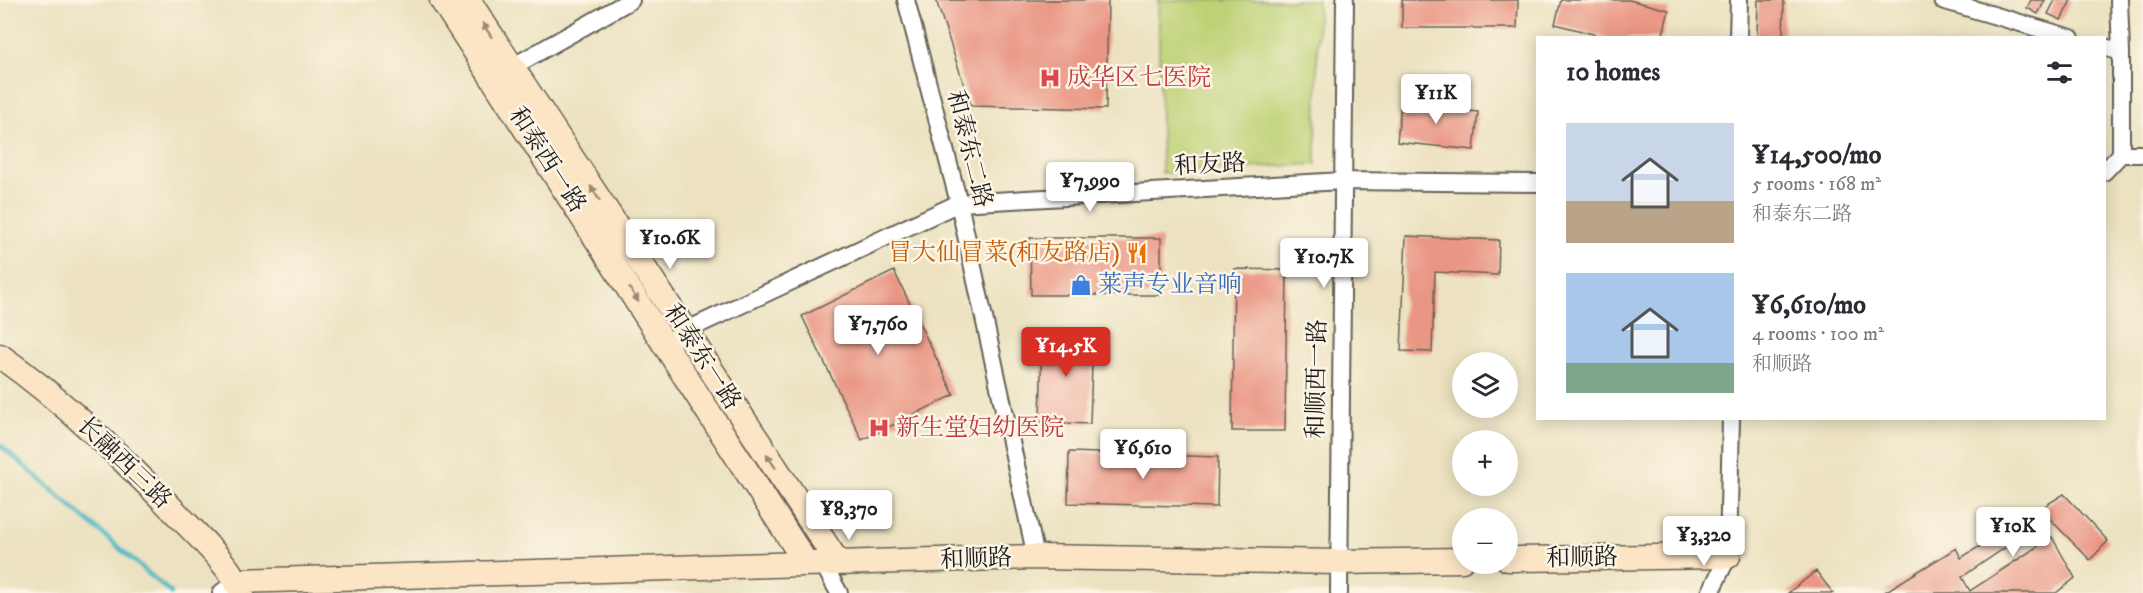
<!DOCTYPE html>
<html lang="en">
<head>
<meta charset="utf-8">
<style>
	body { margin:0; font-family:"IM FELL DW Pica","Noto Serif SC",serif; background:#f2f2f3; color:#2b2b33; height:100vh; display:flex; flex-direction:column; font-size:22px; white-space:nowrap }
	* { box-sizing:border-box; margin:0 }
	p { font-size:20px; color:#7c7c81 }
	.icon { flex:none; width:33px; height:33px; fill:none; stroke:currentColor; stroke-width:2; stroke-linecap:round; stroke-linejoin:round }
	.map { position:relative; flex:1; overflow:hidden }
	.details { position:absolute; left:1536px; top:36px; width:570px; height:384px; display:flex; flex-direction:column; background:#fff; border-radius:0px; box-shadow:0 3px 15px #0003 }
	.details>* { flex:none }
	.tools { position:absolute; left:1452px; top:352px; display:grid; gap:12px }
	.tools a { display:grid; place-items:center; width:66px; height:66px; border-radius:50%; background:#fff; box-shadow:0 3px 15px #0003; font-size:30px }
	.price { position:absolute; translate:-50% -51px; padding:0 14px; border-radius:6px; background:#fff; color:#222; font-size:20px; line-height:39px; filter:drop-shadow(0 2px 3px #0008) }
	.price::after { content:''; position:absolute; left:50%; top:36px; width:18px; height:14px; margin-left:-9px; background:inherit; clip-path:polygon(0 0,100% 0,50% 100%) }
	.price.on { background:#d93025; color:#fff }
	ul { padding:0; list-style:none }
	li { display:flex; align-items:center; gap:18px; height:150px; padding:0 30px }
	li span { display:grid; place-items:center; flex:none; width:168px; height:120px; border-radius:0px; color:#555 }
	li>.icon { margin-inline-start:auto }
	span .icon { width:72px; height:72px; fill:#fffc; stroke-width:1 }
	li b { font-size:26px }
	h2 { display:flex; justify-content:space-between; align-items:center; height:72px; padding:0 30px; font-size:26px }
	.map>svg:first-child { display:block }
</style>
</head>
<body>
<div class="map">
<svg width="2143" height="593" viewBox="0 0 2143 593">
	<rect width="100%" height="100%" fill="#fcf5e5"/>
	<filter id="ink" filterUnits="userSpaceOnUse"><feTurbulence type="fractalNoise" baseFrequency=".0167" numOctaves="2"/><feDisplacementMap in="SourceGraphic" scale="12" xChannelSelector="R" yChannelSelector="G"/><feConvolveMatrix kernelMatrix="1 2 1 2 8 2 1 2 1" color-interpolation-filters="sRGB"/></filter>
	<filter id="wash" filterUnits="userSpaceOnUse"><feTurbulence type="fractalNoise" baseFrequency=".008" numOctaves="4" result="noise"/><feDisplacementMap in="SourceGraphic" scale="24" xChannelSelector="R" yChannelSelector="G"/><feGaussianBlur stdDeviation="1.35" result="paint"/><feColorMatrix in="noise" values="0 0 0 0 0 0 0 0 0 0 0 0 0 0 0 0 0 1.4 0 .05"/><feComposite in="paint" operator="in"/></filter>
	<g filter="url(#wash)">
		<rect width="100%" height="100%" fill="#ece2c1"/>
		<path fill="#bdd175" stroke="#6c7648" stroke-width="1.5" d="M 1158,0 L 1318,0 L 1316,164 L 1162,173 Z"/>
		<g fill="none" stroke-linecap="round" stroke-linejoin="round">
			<path stroke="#4bbac4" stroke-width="4.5" d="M 0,445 L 171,593"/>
		</g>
		<g id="blocks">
			<path fill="#ea9684" d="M 936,0 L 1108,0 L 1106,109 L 971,106 Z
				M 1402,0 L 1518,0 L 1517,28 L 1402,28 Z
				M 1561,0 L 1629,0 L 1669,10 L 1662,38 L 1608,38 L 1555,24 Z
				M 1758,0 L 1784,0 L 1783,38 L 1757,37 Z
				M 2031,0 L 2045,0 L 2038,14 L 2027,8 Z
				M 2055,0 L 2071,0 L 2061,20 L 2048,14 Z
				M 1402,93 L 1421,95 L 1420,106 L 1478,112 L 1474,150 L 1397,142 Z
				M 1406,236 L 1499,240 L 1498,275 L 1435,272 L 1432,352 L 1401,351 Z
				M 1030,238 L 1161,238 L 1161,295 L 1031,295 Z
				M 1234,269 L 1287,270 L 1285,431 L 1232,431 Z
				M 894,271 L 954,395 L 862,440 L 802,316 Z
				M 1042,333 L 1093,335 L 1090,424 L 1040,422 Z
				M 1069,452 L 1218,457 L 1217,507 L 1068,503 Z
				M 2064,494 L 2108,541 L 2090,560 L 2049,518 L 1962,577 L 1970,591 L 2052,537 L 2075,578 L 2056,593 L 1883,593 L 1956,548 L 1961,558 Z
				M 1816,571 L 1833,593 L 1788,593 Z"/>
		</g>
	</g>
	<g filter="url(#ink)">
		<use href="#blocks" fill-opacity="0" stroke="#656156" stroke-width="1.5"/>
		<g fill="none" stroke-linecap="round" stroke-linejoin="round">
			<defs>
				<path id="street" d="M 906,0 L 959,203 L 1036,557
					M 1942,0 L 2071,38
					M 2119,0 L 2121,52
					M 1738,38 L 1739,0
					M 2104,47 L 2121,52 L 2121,154 L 2143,154
					M 505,71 L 631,0
					M 2104,172 L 2121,154
					M 665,344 L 685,331 L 959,203 L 1343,181 L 1538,183
					M 822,562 L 839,593
					M 221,593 L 237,581
					M 1339,593 L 1345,0
					M 1710,593 L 1728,556 L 1731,418"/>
				<path id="secondary" d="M 442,0 L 806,563
					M 468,0 L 838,563
					M 0,356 C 65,402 120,456 175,512 C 196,534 231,566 242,593
					M 1508,559 L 1728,556
					M 237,581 L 1036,557 L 1339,562 L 1462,560"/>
			</defs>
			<use href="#street" stroke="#656156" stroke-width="20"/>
			<use href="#secondary" stroke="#656156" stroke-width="27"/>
			<use href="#street" stroke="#fff" stroke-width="16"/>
			<use href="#secondary" stroke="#fce5c4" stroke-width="24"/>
		</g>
		<defs><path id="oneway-solid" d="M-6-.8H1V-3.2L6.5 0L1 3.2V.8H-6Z" transform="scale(1.5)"/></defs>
		<g fill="#978b78">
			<use href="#oneway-solid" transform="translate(487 30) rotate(-123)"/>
			<use href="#oneway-solid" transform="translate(595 193) rotate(-123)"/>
			<use href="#oneway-solid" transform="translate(634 295) rotate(57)"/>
			<use href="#oneway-solid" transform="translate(771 461) rotate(-123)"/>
		</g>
	</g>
	<defs>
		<symbol id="hospital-bare" viewBox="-9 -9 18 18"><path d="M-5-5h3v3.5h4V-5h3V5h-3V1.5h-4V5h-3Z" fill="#e0444e" stroke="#fcf5e5" stroke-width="2.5" paint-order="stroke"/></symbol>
		<symbol id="restaurant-bare" viewBox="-9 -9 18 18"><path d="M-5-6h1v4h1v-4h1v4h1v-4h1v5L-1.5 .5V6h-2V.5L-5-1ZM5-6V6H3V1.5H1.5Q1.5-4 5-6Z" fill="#e8710a" stroke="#fcf5e5" stroke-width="2.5" paint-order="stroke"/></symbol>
		<symbol id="shop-bare" viewBox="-9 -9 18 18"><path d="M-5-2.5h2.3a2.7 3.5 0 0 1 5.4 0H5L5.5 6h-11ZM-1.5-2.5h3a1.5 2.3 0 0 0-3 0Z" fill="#3f7fe0" stroke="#fcf5e5" stroke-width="2.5" paint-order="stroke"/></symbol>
	</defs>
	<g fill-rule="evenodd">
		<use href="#hospital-bare" x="1035" y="63" width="30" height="30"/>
		<use href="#restaurant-bare" x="1122" y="238" width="30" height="30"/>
		<use href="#shop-bare" x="1066" y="270" width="30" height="30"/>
		<use href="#hospital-bare" x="864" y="413" width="30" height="30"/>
	</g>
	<g text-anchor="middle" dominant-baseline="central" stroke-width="5" stroke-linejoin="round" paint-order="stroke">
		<g font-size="24" fill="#be3a42" stroke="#fcf5e5" text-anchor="start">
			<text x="1067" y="78">成华区七医院</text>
			<text x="896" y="428">新生堂妇幼医院</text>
		</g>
		<g font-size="24" fill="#1c1c1c" stroke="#fcf5e5">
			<text transform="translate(969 149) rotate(76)">和泰东二路</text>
			<text transform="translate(547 160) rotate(57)">和泰西一路</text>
			<text transform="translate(1210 165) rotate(-3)">和友路</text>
			<text transform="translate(702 357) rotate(57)">和泰东一路</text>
			<text transform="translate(1317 379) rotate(-89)">和顺西一路</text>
			<text transform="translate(124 463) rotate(44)">长融西三路</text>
			<text transform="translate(1582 558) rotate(-1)">和顺路</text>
			<text transform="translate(976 559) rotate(-2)">和顺路</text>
		</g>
		<g font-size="24" fill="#c56008" stroke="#fcf5e5" text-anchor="end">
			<text x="1120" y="253">冒大仙冒菜(和友路店)</text>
		</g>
		<g font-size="24" fill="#366cbe" stroke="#fcf5e5" text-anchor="start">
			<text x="1098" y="285">莱声专业音响</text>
		</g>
	</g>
</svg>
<div class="tools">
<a><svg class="icon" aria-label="layers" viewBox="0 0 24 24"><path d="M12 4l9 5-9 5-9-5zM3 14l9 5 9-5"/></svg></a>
<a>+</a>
<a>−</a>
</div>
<b class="price" style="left:1436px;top:125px">¥11K</b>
<b class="price" style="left:1090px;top:213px">¥7,990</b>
<b class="price" style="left:670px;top:270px">¥10.6K</b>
<b class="price" style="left:1324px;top:289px">¥10.7K</b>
<b class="price" style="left:878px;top:356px">¥7,760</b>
<b class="price on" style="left:1066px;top:378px">¥14.5K</b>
<b class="price" style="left:1143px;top:480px">¥6,610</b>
<b class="price" style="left:849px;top:541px">¥8,370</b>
<b class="price" style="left:2013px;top:558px">¥10K</b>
<b class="price" style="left:1704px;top:567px">¥3,320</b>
<section class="details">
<h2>10 homes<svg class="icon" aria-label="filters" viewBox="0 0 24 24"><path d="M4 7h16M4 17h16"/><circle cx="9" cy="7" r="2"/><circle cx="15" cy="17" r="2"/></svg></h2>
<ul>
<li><span style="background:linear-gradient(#c9d6e8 65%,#b9a48a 0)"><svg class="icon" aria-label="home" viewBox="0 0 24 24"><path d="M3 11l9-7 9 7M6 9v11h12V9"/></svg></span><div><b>¥14,500/mo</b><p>5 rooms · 168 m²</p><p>和泰东二路</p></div></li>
<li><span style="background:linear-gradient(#a9c7e8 75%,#7fa58c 0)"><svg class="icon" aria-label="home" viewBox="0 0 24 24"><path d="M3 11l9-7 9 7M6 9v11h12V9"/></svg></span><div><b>¥6,610/mo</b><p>4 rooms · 100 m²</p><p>和顺路</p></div></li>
</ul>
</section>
</div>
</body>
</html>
